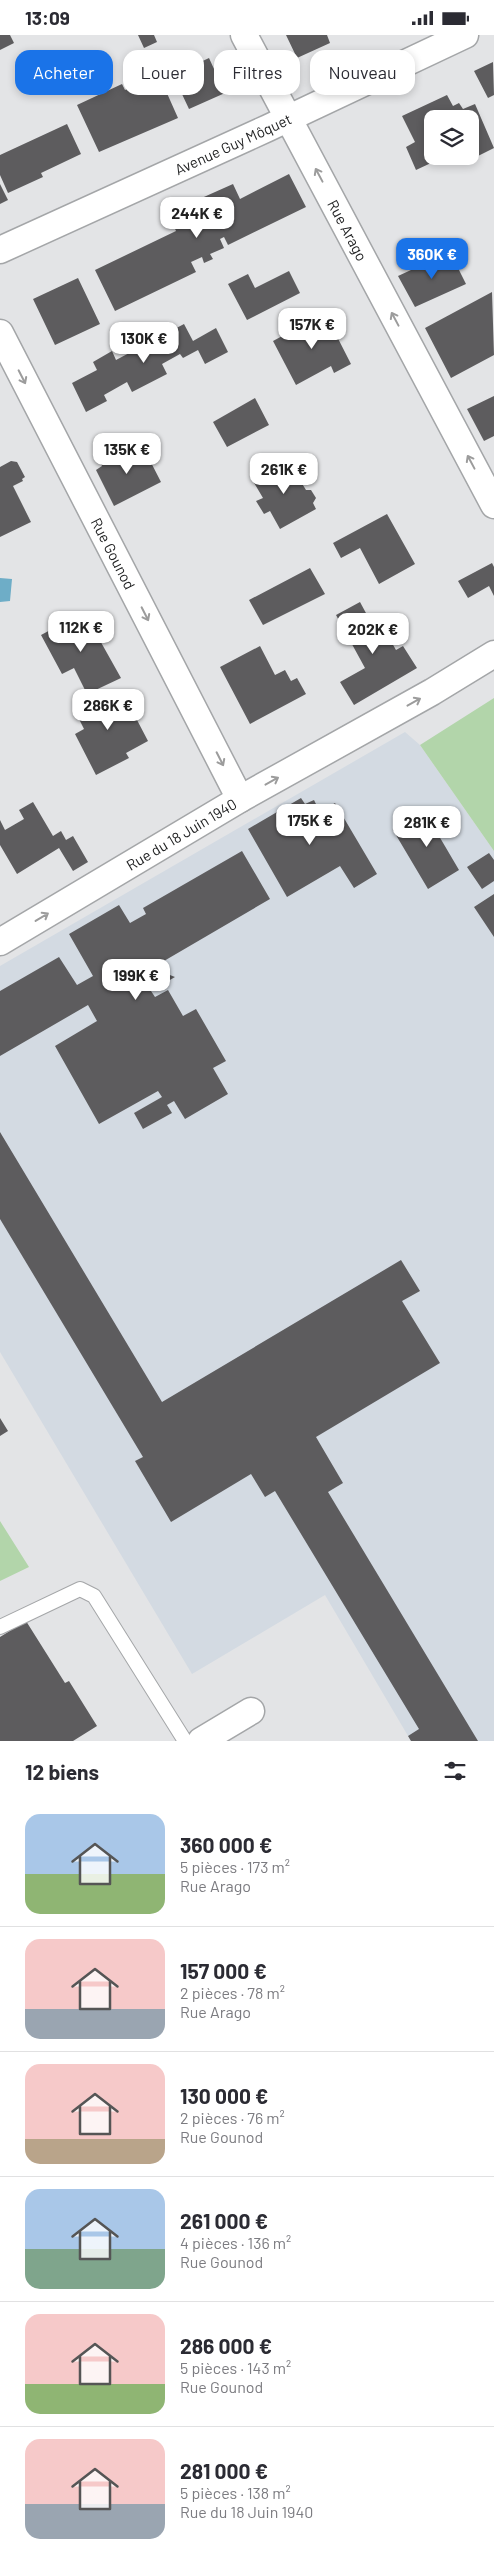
<!DOCTYPE html>
<html lang="fr">
<head>
<meta charset="utf-8">
<style>
	body { margin:0; font-family:Barlow,sans-serif; background:#f2f2f3; color:#2b2b33; height:100vh; display:flex; flex-direction:column; font-size:19px; white-space:nowrap }
	* { box-sizing:border-box; margin:0 }
	p { font-size:16px; color:#7c7c81 }
	.icon { flex:none; width:28px; height:28px; fill:none; stroke:currentColor; stroke-width:2; stroke-linecap:round; stroke-linejoin:round }
	.map { position:relative; height:1706px; overflow:hidden }
	.panel { display:flex; flex-direction:column; background:#fff; flex:1 }
	.panel>* { flex:none }
	.top-card { position:absolute; left:15px; top:15px; width:465px; height:45px; display:flex; gap:10px }
	.fabs { position:absolute; left:424px; top:75px; display:grid; gap:10px }
	.fabs a { display:grid; place-items:center; width:55px; height:55px; border-radius:10px; background:#fff; box-shadow:0 2px 8px #0003; font-size:25px }
	.price { position:absolute; translate:-50% -42px; padding:0 11px; border-radius:10px; background:#fff; color:#222; font-size:16px; line-height:32px; filter:drop-shadow(0 1px 2px #0008) }
	.price::after { content:''; position:absolute; left:50%; top:30px; width:15px; height:11px; margin-left:-8px; background:inherit; clip-path:polygon(0 0,100% 0,50% 100%) }
	.price.on { background:#1a73e8; color:#fff }
	ul { padding:0; list-style:none }
	li { display:flex; align-items:center; gap:15px; height:125px; padding:0 25px }
	li+li { border-top:1px solid #e1e1e2 }
	li span { display:grid; place-items:center; flex:none; width:140px; height:100px; border-radius:15px; color:#555 }
	li>.icon { margin-inline-start:auto }
	span .icon { width:60px; height:60px; fill:#fffc; stroke-width:1 }
	li b { font-size:21px }
	h2 { display:flex; justify-content:space-between; align-items:center; height:60px; padding:0 25px; font-size:21px }
	.tag { padding:0 18px; border-radius:15px; background:#fff; box-shadow:0 2px 8px #0003; font-size:18px; line-height:45px }
	.tag.on { background:#1a73e8; color:#fff }
	.status { display:flex; justify-content:space-between; align-items:center; height:35px; padding:0 25px; background:#fff; direction:ltr }
	.status svg { height:14px; fill:currentColor }
	.map>svg:first-child { display:block }
</style>
</head>
<body>
<div class="status"><b>13:09</b><svg viewBox="0 0 49 12"><path d="M0 12V9h3v3zM5 12V6h3v6zM10 12V3h3v9zM15 12V0h3v12zM26 1h20v11H26zM47 4h2v5h-2z"/></svg></div>
<div class="map">
<svg width="494" height="1706" viewBox="0 0 494 1706">
	<rect width="100%" height="100%" fill="#e3e4e6"/>
	<path fill="#d3dae2" d="M 405,697 L 420,710 L 494,816 L 494,1706 L 411,1706 L 325,1560 L 192,1639 L 0,1317 L 0,931 Z"/>
	<path fill="#b2d5aa" d="M 494,663 L 494,816 L 420,710 Z
		M 0,1486 L 29,1532 L 0,1546 Z"/>
	<path fill="#6eadc7" d="M 0,543 L 12,544 L 10,566 L 0,567 Z"/>
	<path fill="#5d5c5e" d="M 0,0 L 10,0 L 14,8 L 0,15 Z
		M 138,0 L 154,0 L 157,7 L 144,13 Z
		M 286,0 L 327,0 L 330,8 L 297,23 Z
		M 209,23 L 225,58 L 189,74 L 173,40 Z
		M 493,27 L 494,60 L 488,63 L 474,36 Z
		M 152,42 L 157,52 L 166,56 L 178,83 L 99,117 L 77,70 L 122,49 L 125,55 Z
		M 447,60 L 453,71 L 459,68 L 463,74 L 475,69 L 494,113 L 470,125 L 470,84 L 432,84 L 432,121 L 446,121 L 416,135 L 406,112 L 415,107 L 402,81 Z
		M 67,89 L 81,119 L 41,138 L 43,142 L 8,158 L 0,140 L 0,120 Z
		M 289,139 L 306,172 L 228,210 L 224,202 L 220,204 L 224,213 L 210,219 L 213,224 L 204,228 L 202,222 L 191,227 L 196,237 L 115,276 L 95,235 L 176,196 L 168,178 L 233,149 L 240,164 Z
		M 0,149 L 8,165 L 0,169 Z
		M 450,217 L 466,249 L 415,272 L 398,241 Z
		M 289,236 L 300,258 L 247,285 L 228,249 L 248,239 L 255,253 Z
		M 78,243 L 100,289 L 55,310 L 33,264 Z
		M 492,257 L 494,320 L 451,343 L 425,293 Z
		M 325,278 L 351,329 L 334,338 L 331,331 L 296,350 L 273,306 Z
		M 184,289 L 193,306 L 216,293 L 228,317 L 205,329 L 198,315 L 183,323 L 180,319 L 162,329 L 167,339 L 132,357 L 127,347 L 104,360 L 107,366 L 86,377 L 72,348 L 97,335 L 93,327 L 112,316 L 116,325 Z
		M 494,361 L 494,401 L 484,406 L 467,374 Z
		M 255,363 L 269,390 L 227,412 L 213,387 Z
		M 143,412 L 161,447 L 114,471 L 96,435 L 102,431 L 100,426 L 119,416 L 121,421 L 126,418 L 127,420 Z
		M 11,426 L 17,427 L 25,442 L 22,444 L 23,446 L 13,451 L 31,487 L 0,502 L 0,432 Z
		M 288,426 L 306,455 L 311,455 L 316,463 L 313,468 L 316,474 L 280,494 L 270,476 L 264,479 L 256,466 L 263,463 L 253,446 Z
		M 387,479 L 415,529 L 379,549 L 360,513 L 341,523 L 333,508 Z
		M 492,528 L 494,532 L 494,561 L 489,551 L 468,563 L 458,546 Z
		M 310,533 L 325,559 L 263,590 L 249,565 Z
		M 360,567 L 373,591 L 386,584 L 396,605 L 392,608 L 396,615 L 403,611 L 417,633 L 354,670 L 340,647 L 365,633 L 336,580 Z
		M 84,577 L 121,643 L 87,659 L 74,633 L 62,639 L 41,600 Z
		M 260,611 L 275,640 L 285,635 L 291,646 L 297,643 L 306,659 L 250,689 L 220,632 Z
		M 109,655 L 116,667 L 125,662 L 148,706 L 126,718 L 129,723 L 96,740 L 75,699 L 84,694 L 74,674 Z
		M 301,763 L 305,769 L 314,765 L 320,777 L 335,768 L 377,839 L 354,853 L 340,831 L 287,862 L 248,794 Z
		M 33,767 L 53,801 L 61,796 L 66,805 L 73,801 L 88,827 L 73,836 L 59,813 L 17,839 L 0,810 L 0,785 L 5,795 L 24,784 L 19,775 Z
		M 425,777 L 430,786 L 442,780 L 451,794 L 439,801 L 459,835 L 428,854 L 393,795 Z
		M 242,816 L 270,864 L 152,933 L 175,942 L 151,956 L 155,962 L 168,955 L 183,981 L 196,974 L 226,1026 L 213,1033 L 228,1059 L 185,1084 L 174,1066 L 167,1070 L 172,1078 L 143,1094 L 134,1078 L 162,1062 L 158,1056 L 99,1089 L 55,1011 L 97,986 L 88,970 L 0,1021 L 0,956 L 59,922 L 77,950 L 93,941 L 69,899 L 119,870 L 130,888 L 146,879 L 143,873 Z
		M 489,818 L 494,825 L 494,846 L 482,854 L 467,832 Z
		M 494,859 L 494,902 L 474,872 Z
		M 0,1097 L 162,1367 L 401,1225 L 420,1256 L 402,1266 L 440,1328 L 316,1402 L 343,1448 L 328,1457 L 478,1706 L 411,1706 L 408,1701 L 419,1694 L 275,1456 L 265,1462 L 251,1439 L 171,1487 L 135,1426 L 143,1422 L 0,1184 Z
		M 0,1383 L 8,1396 L 0,1401 Z
		M 26,1586 L 65,1648 L 69,1646 L 97,1691 L 73,1706 L 0,1706 L 0,1602 Z"/>
	<g fill="none" stroke-linecap="round" stroke-linejoin="round">
		<defs>
			<path id="lane" d="M 0,1592 L 80,1554 L 94,1561 L 185,1706"/>
			<g id="street">
				<path id="s1" d="M 244,0 L 494,470"/>
				<path id="s2" d="M 0,215 L 268,93 L 465,0"/>
				<path id="s3" d="M 0,298 L 240,764"/>
				<path id="s4" d="M 0,907 L 240,764 L 432,657 L 494,619"/>
				<path d="M 201,1706 L 251,1676"/>
			</g>
		</defs>
		<use href="#lane" stroke="#a4a6a8" stroke-width="16"/>
		<use href="#street" stroke="#a4a6a8" stroke-width="29"/>
		<use href="#lane" stroke="#fff" stroke-width="14"/>
		<use href="#street" stroke="#fff" stroke-width="26"/>
	</g>
	<defs><path id="oneway-shaft" d="M-6 0H5M1.5-3L5.5 0L1.5 3" fill="none" stroke-width="1.6" stroke-linecap="round" stroke-linejoin="round" transform="scale(1.25)"/></defs>
	<g stroke="#9c9c9c">
		<use href="#oneway-shaft" transform="translate(319 140) rotate(-118)"/>
		<use href="#oneway-shaft" transform="translate(395 284) rotate(-118)"/>
		<use href="#oneway-shaft" transform="translate(22 342) rotate(63)"/>
		<use href="#oneway-shaft" transform="translate(471 427) rotate(-118)"/>
		<use href="#oneway-shaft" transform="translate(145 579) rotate(63)"/>
		<use href="#oneway-shaft" transform="translate(414 667) rotate(-29)"/>
		<use href="#oneway-shaft" transform="translate(220 724) rotate(63)"/>
		<use href="#oneway-shaft" transform="translate(272 746) rotate(-29)"/>
		<use href="#oneway-shaft" transform="translate(42 882) rotate(-31)"/>
	</g>
	<g text-anchor="middle" dominant-baseline="central" stroke-width="5" stroke-linejoin="round" paint-order="stroke">
		<g font-size="15" fill="#222324" stroke="#e3e4e6">
			<text stroke="none"><textPath href="#s2" startOffset="256">Avenue Guy Môquet</textPath></text>
			<text stroke="none"><textPath href="#s1" startOffset="221">Rue Arago</textPath></text>
			<text stroke="none"><textPath href="#s3" startOffset="248">Rue Gounod</textPath></text>
			<text stroke="none"><textPath href="#s4" startOffset="211">Rue du 18 Juin 1940</textPath></text>
		</g>
	</g>
</svg>
<div class="fabs">
<a><svg class="icon" aria-label="layers" viewBox="0 0 24 24"><path d="M12 4l9 5-9 5-9-5zM3 14l9 5 9-5"/></svg></a>
</div>
<b class="price" style="left:197px;top:204px">244K €</b>
<b class="price on" style="left:432px;top:245px">360K €</b>
<b class="price" style="left:312px;top:315px">157K €</b>
<b class="price" style="left:144px;top:329px">130K €</b>
<b class="price" style="left:127px;top:440px">135K €</b>
<b class="price" style="left:284px;top:460px">261K €</b>
<b class="price" style="left:81px;top:618px">112K €</b>
<b class="price" style="left:373px;top:620px">202K €</b>
<b class="price" style="left:108px;top:696px">286K €</b>
<b class="price" style="left:310px;top:811px">175K €</b>
<b class="price" style="left:427px;top:813px">281K €</b>
<b class="price" style="left:136px;top:966px">199K €</b>
<div class="top-card">
<a class="tag on">Acheter</a>
<a class="tag">Louer</a>
<a class="tag">Filtres</a>
<a class="tag">Nouveau</a>
</div>
</div>
<section class="panel">
<h2>12 biens<svg class="icon" aria-label="filters" viewBox="0 0 24 24"><path d="M4 7h16M4 17h16"/><circle cx="9" cy="7" r="2"/><circle cx="15" cy="17" r="2"/></svg></h2>
<ul>
<li><span style="background:linear-gradient(#a9c7e8 60%,#8fb573 0)"><svg class="icon" aria-label="home" viewBox="0 0 24 24"><path d="M3 11l9-7 9 7M6 9v11h12V9"/></svg></span><div><b>360 000 €</b><p>5 pièces · 173 m²</p><p>Rue Arago</p></div></li>
<li><span style="background:linear-gradient(#f6c9c9 70%,#9aa5b1 0)"><svg class="icon" aria-label="home" viewBox="0 0 24 24"><path d="M3 11l9-7 9 7M6 9v11h12V9"/></svg></span><div><b>157 000 €</b><p>2 pièces · 78 m²</p><p>Rue Arago</p></div></li>
<li><span style="background:linear-gradient(#f6c9c9 75%,#b9a48a 0)"><svg class="icon" aria-label="home" viewBox="0 0 24 24"><path d="M3 11l9-7 9 7M6 9v11h12V9"/></svg></span><div><b>130 000 €</b><p>2 pièces · 76 m²</p><p>Rue Gounod</p></div></li>
<li><span style="background:linear-gradient(#a9c7e8 60%,#7fa58c 0)"><svg class="icon" aria-label="home" viewBox="0 0 24 24"><path d="M3 11l9-7 9 7M6 9v11h12V9"/></svg></span><div><b>261 000 €</b><p>4 pièces · 136 m²</p><p>Rue Gounod</p></div></li>
<li><span style="background:linear-gradient(#f6c9c9 70%,#8fb573 0)"><svg class="icon" aria-label="home" viewBox="0 0 24 24"><path d="M3 11l9-7 9 7M6 9v11h12V9"/></svg></span><div><b>286 000 €</b><p>5 pièces · 143 m²</p><p>Rue Gounod</p></div></li>
<li><span style="background:linear-gradient(#f6c9c9 65%,#9aa5b1 0)"><svg class="icon" aria-label="home" viewBox="0 0 24 24"><path d="M3 11l9-7 9 7M6 9v11h12V9"/></svg></span><div><b>281 000 €</b><p>5 pièces · 138 m²</p><p>Rue du 18 Juin 1940</p></div></li>
</ul>
</section>
</body>
</html>
